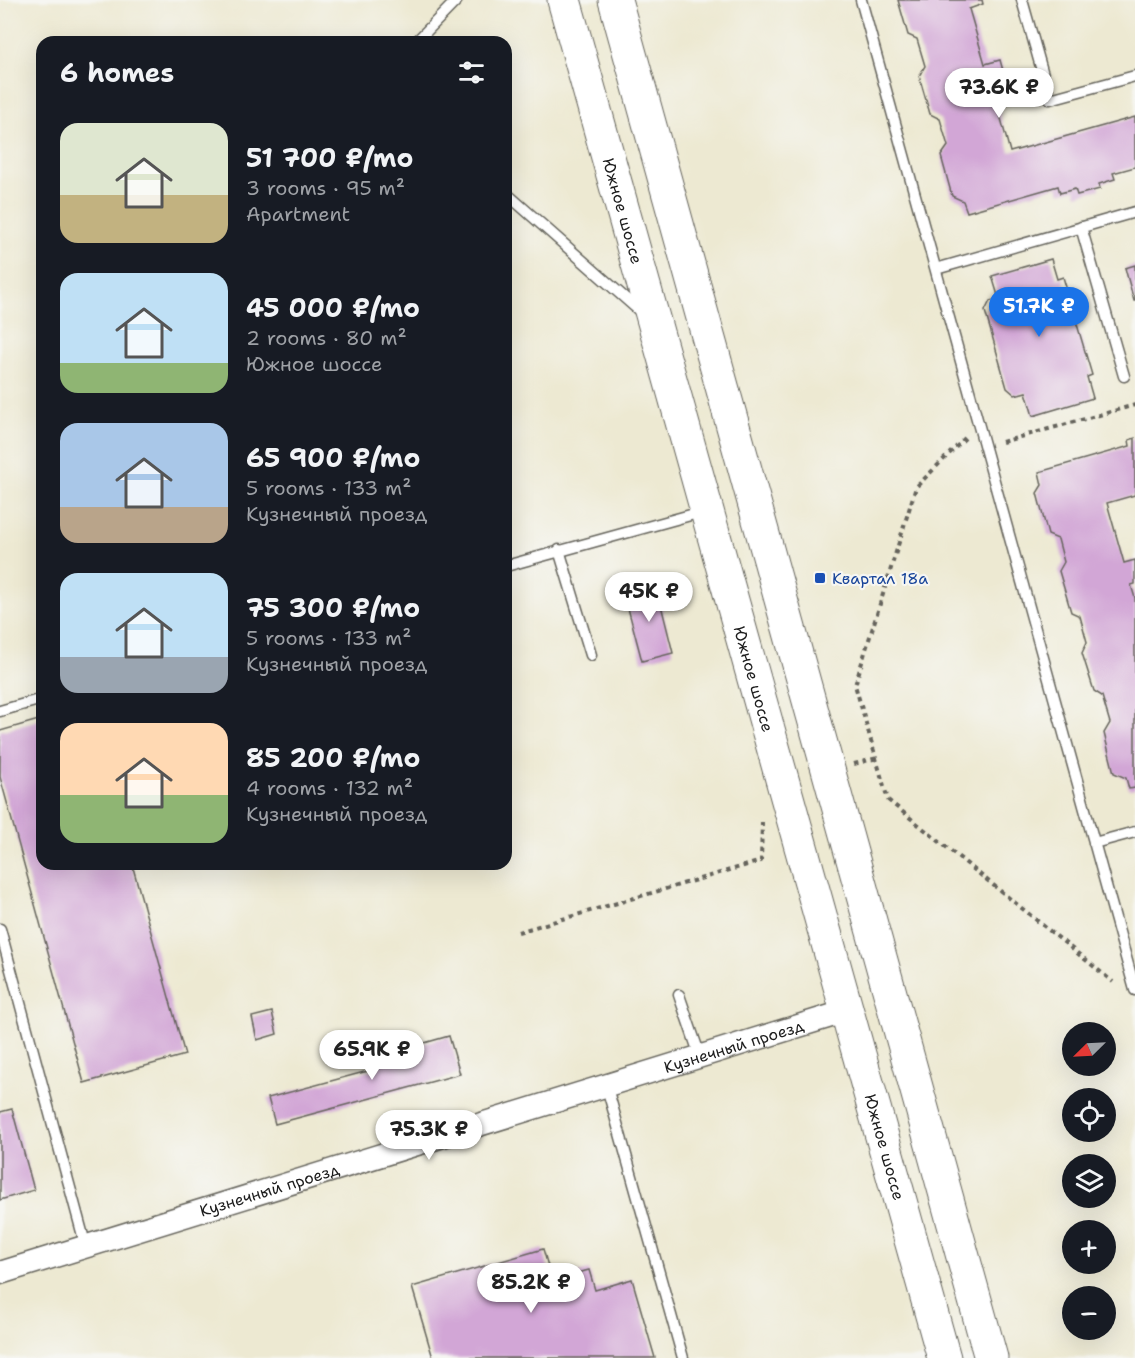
<!DOCTYPE html>
<html lang="en">
<head>
<meta charset="utf-8">
<style>
	body { margin:0; font-family:"Shantell Sans",sans-serif; background:#242831; color:#f1f3f6; height:100vh; display:flex; flex-direction:column; font-size:22px; white-space:nowrap }
	* { box-sizing:border-box; margin:0 }
	p { font-size:20px; color:#9ea1a6 }
	.icon { flex:none; width:33px; height:33px; fill:none; stroke:currentColor; stroke-width:2; stroke-linecap:round; stroke-linejoin:round }
	.map { position:relative; flex:1; overflow:hidden }
	.drawer { position:absolute; left:36px; top:36px; width:476px; height:834px; display:flex; flex-direction:column; background:#171b24; border-radius:18px; box-shadow:0 6px 24px #0002 }
	.drawer>* { flex:none }
	.needle { width:39px; rotate:246deg }
	.controls { position:absolute; left:1062px; top:1022px; display:grid; gap:12px }
	.controls a { display:grid; place-items:center; width:54px; height:54px; border-radius:50%; background:#171b24; box-shadow:0 6px 24px #0002; font-size:30px }
	.price { position:absolute; translate:-50% -51px; padding:0 14px; border-radius:21px; background:#fff; color:#222; font-size:20px; line-height:39px; filter:drop-shadow(0 2px 3px #0008) }
	.price::after { content:''; position:absolute; left:50%; top:36px; width:18px; height:14px; margin-left:-9px; background:inherit; clip-path:polygon(0 0,100% 0,50% 100%) }
	.price.active { background:#1a73e8; color:#fff }
	ul { padding:0; list-style:none }
	li { display:flex; align-items:center; gap:18px; height:150px; padding:0 24px }
	li span { display:grid; place-items:center; flex:none; width:168px; height:120px; border-radius:18px; color:#555 }
	li>.icon { margin-inline-start:auto }
	span .icon { width:72px; height:72px; fill:#fffc; stroke-width:1 }
	li b { font-size:26px }
	h2 { display:flex; justify-content:space-between; align-items:center; height:72px; padding:0 24px; font-size:26px }
	.map>svg:first-child { display:block }
</style>
</head>
<body>
<div class="map">
<svg width="1135" height="1358" viewBox="0 0 1135 1358">
	<rect width="100%" height="100%" fill="#f6f6f2"/>
	<filter id="ink" filterUnits="userSpaceOnUse"><feTurbulence type="fractalNoise" baseFrequency=".0167" numOctaves="2"/><feDisplacementMap in="SourceGraphic" scale="12" xChannelSelector="R" yChannelSelector="G"/><feConvolveMatrix kernelMatrix="1 2 1 2 8 2 1 2 1" color-interpolation-filters="sRGB"/></filter>
	<filter id="wash" filterUnits="userSpaceOnUse"><feTurbulence type="fractalNoise" baseFrequency=".008" numOctaves="4" result="noise"/><feDisplacementMap in="SourceGraphic" scale="24" xChannelSelector="R" yChannelSelector="G"/><feGaussianBlur stdDeviation="1.35" result="paint"/><feColorMatrix in="noise" values="0 0 0 0 0 0 0 0 0 0 0 0 0 0 0 0 0 1.4 0 .05"/><feComposite in="paint" operator="in"/></filter>
	<g filter="url(#wash)">
		<rect width="100%" height="100%" fill="#ede9d2"/>
		<g id="blocks">
			<path fill="#d2a6d6" d="M 898,0 L 982,0 L 983,4 L 969,9 L 985,64 L 1000,60 L 1007,85 L 993,89 L 1010,152 L 1135,117 L 1135,167 L 1113,173 L 1115,179 L 1099,184 L 1100,189 L 1077,195 L 1075,189 L 1060,193 L 1058,186 L 967,212 L 963,201 L 952,196 L 941,156 L 948,146 L 940,119 L 930,114 L 919,76 L 925,66 L 917,39 L 908,35 Z
				M 1051,259 L 1057,279 L 1063,277 L 1092,375 L 1087,377 L 1093,398 L 1033,416 L 1026,392 L 1015,395 L 1007,388 L 985,311 L 990,301 L 999,299 L 992,276 Z
				M 1135,265 L 1135,301 L 1134,301 L 1125,268 Z
				M 1135,438 L 1135,495 L 1107,503 L 1124,563 L 1135,560 L 1135,584 L 1131,585 L 1135,598 L 1135,788 L 1129,789 L 1126,778 L 1114,773 L 1104,733 L 1110,723 L 1102,696 L 1094,691 L 1082,653 L 1087,642 L 1080,616 L 1071,612 L 1059,571 L 1064,562 L 1058,539 L 1048,535 L 1037,493 L 1042,485 L 1039,472 L 1130,446 L 1129,440 Z
				M 656,585 L 673,653 L 642,661 L 624,593 Z
				M 42,719 L 42,864 L 132,864 L 185,1055 L 84,1083 L 0,777 L 0,731 Z
				M 272,1012 L 277,1034 L 257,1040 L 252,1017 Z
				M 449,1036 L 460,1074 L 275,1124 L 268,1098 L 379,1068 L 375,1057 Z
				M 12,1109 L 34,1190 L 0,1200 L 0,1112 Z
				M 543,1249 L 552,1280 L 589,1270 L 595,1290 L 632,1279 L 655,1358 L 433,1358 L 412,1287 Z"/>
		</g>
	</g>
	<g filter="url(#ink)">
		<use href="#blocks" fill-opacity="0" stroke="#65645c" stroke-width="1.5"/>
		<g fill="none" stroke-linecap="round" stroke-linejoin="round">
			<defs>
				<path id="service" d="M 861,0 L 1135,990
					M 1022,0 L 1050,99 L 1135,76
					M 416,42 L 457,0
					M 506,193 L 643,314
					M 1081,227 L 1124,376
					M 936,269 L 1135,212
					M 559,550 L 591,655
					M 506,566 L 705,511
					M 0,711 L 42,699
					M 1094,843 L 1135,832
					M 0,929 L 86,1247
					M 679,995 L 700,1056
					M 606,1084 L 683,1358"/>
				<g id="minor">
					<path id="s1" d="M 0,1273 L 847,1011"/>
				</g>
				<g id="primary">
					<path id="s2" d="M 564,0 L 944,1358"/>
					<path d="M 615,0 L 991,1358"/>
				</g>
			</defs>
			<use href="#service" stroke="#65645c" stroke-width="13"/>
			<use href="#minor" stroke="#65645c" stroke-width="25"/>
			<use href="#primary" stroke="#65645c" stroke-width="35"/>
			<path stroke="#65645c" stroke-width="4" stroke-dasharray="4.5 4.5" stroke-linecap="butt" d="M 965,438 L 916,487 L 855,685 L 888,800 L 1113,982
				M 1002,442 L 1135,405
				M 854,764 L 877,758
				M 518,932 L 761,861 L 762,822"/>
			<use href="#service" stroke="#fff" stroke-width="10"/>
			<use href="#minor" stroke="#fff" stroke-width="22"/>
			<use href="#primary" stroke="#fff" stroke-width="33"/>
		</g>
	</g>
	<rect fill="#1a4fb4" stroke="#f6f6f2" stroke-width="2" x="814" y="572" width="12" height="12" rx="3"/>
	<g text-anchor="middle" dominant-baseline="central" stroke-width="4.5" stroke-linejoin="round" paint-order="stroke">
		<g font-size="16" fill="#1c1c1c" stroke="#f6f6f2">
			<text stroke="none"><textPath href="#s2" startOffset="219">Южное шоссе</textPath></text>
			<text stroke="none"><textPath href="#s2" startOffset="705">Южное шоссе</textPath></text>
			<text stroke="none"><textPath href="#s1" startOffset="768">Кузнечный проезд</textPath></text>
			<text stroke="none"><textPath href="#s2" startOffset="1191">Южное шоссе</textPath></text>
			<text stroke="none"><textPath href="#s1" startOffset="282">Кузнечный проезд</textPath></text>
		</g>
		<g font-size="16" fill="#164399" stroke="#f6f6f2" text-anchor="start">
			<text x="832" y="578">Квартал 18а</text>
		</g>
	</g>
</svg>
<div class="controls">
<a><svg class="needle" viewBox="-14 -14 28 28"><path d="M0-13l5 13h-10z" fill="#e53935"/><path d="M0 13l5-13h-10z" fill="#9ea1a6"/></svg></a>
<a><svg class="icon" aria-label="locate" viewBox="0 0 24 24"><circle cx="12" cy="12" r="6"/><path d="M12 2v4M12 18v4M2 12h4M18 12h4"/></svg></a>
<a><svg class="icon" aria-label="layers" viewBox="0 0 24 24"><path d="M12 4l9 5-9 5-9-5zM3 14l9 5 9-5"/></svg></a>
<a>+</a>
<a>−</a>
</div>
<b class="price" style="left:999px;top:119px">73.6K ₽</b>
<b class="price active" style="left:1039px;top:338px">51.7K ₽</b>
<b class="price" style="left:649px;top:623px">45K ₽</b>
<b class="price" style="left:372px;top:1081px">65.9K ₽</b>
<b class="price" style="left:429px;top:1161px">75.3K ₽</b>
<b class="price" style="left:531px;top:1314px">85.2K ₽</b>
<section class="drawer">
<h2>6 homes<svg class="icon" aria-label="filters" viewBox="0 0 24 24"><path d="M4 7h16M4 17h16"/><circle cx="9" cy="7" r="2"/><circle cx="15" cy="17" r="2"/></svg></h2>
<ul>
<li><span style="background:linear-gradient(#dfe7d0 60%,#c2b280 0)"><svg class="icon" aria-label="home" viewBox="0 0 24 24"><path d="M3 11l9-7 9 7M6 9v11h12V9"/></svg></span><div><b>51 700 ₽/mo</b><p>3 rooms · 95 m²</p><p>Apartment</p></div></li>
<li><span style="background:linear-gradient(#bfe0f5 75%,#8fb573 0)"><svg class="icon" aria-label="home" viewBox="0 0 24 24"><path d="M3 11l9-7 9 7M6 9v11h12V9"/></svg></span><div><b>45 000 ₽/mo</b><p>2 rooms · 80 m²</p><p>Южное шоссе</p></div></li>
<li><span style="background:linear-gradient(#a9c7e8 70%,#b9a48a 0)"><svg class="icon" aria-label="home" viewBox="0 0 24 24"><path d="M3 11l9-7 9 7M6 9v11h12V9"/></svg></span><div><b>65 900 ₽/mo</b><p>5 rooms · 133 m²</p><p>Кузнечный проезд</p></div></li>
<li><span style="background:linear-gradient(#bfe0f5 70%,#9aa5b1 0)"><svg class="icon" aria-label="home" viewBox="0 0 24 24"><path d="M3 11l9-7 9 7M6 9v11h12V9"/></svg></span><div><b>75 300 ₽/mo</b><p>5 rooms · 133 m²</p><p>Кузнечный проезд</p></div></li>
<li><span style="background:linear-gradient(#ffd9b3 60%,#8fb573 0)"><svg class="icon" aria-label="home" viewBox="0 0 24 24"><path d="M3 11l9-7 9 7M6 9v11h12V9"/></svg></span><div><b>85 200 ₽/mo</b><p>4 rooms · 132 m²</p><p>Кузнечный проезд</p></div></li>
</ul>
</section>
</div>
</body>
</html>
